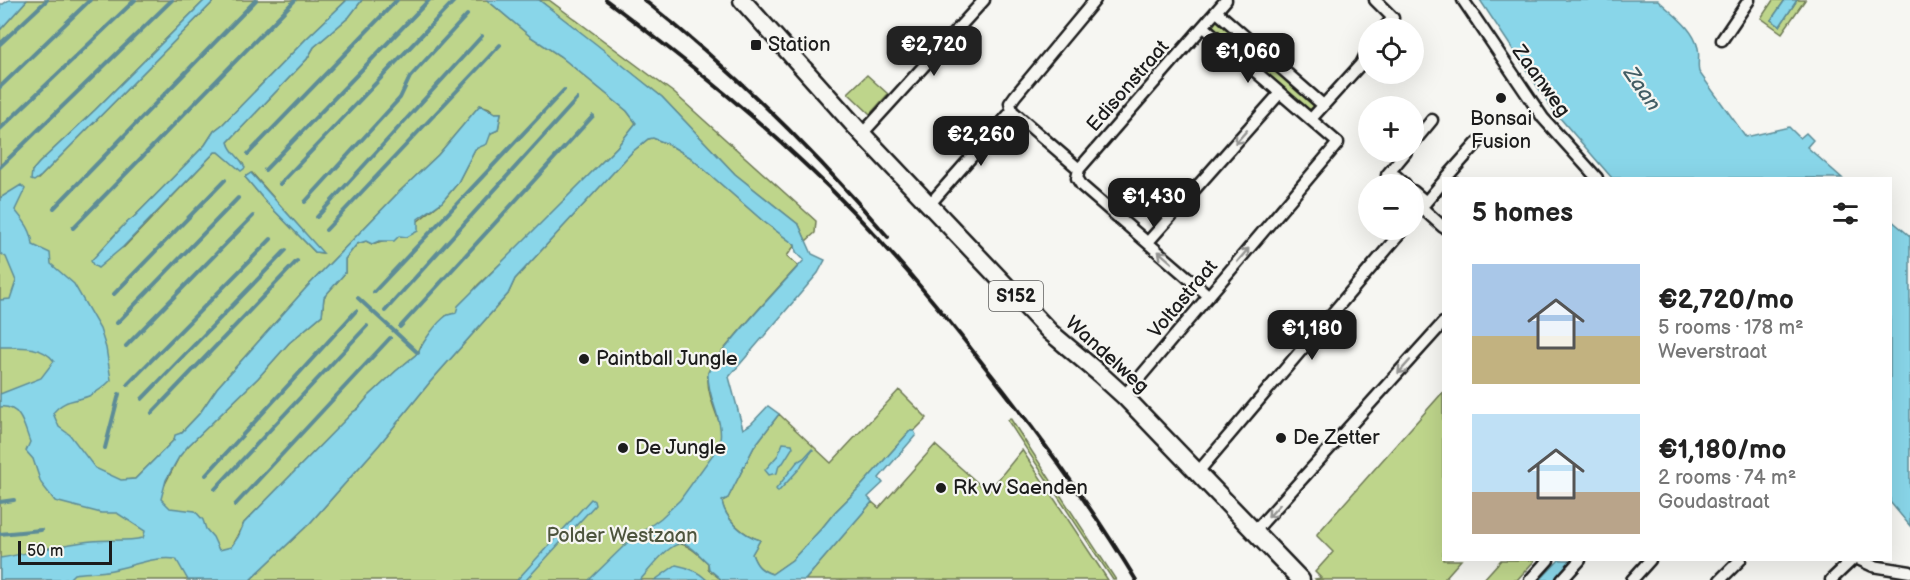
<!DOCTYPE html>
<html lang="en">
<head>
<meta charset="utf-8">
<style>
	body { margin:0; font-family:"Balsamiq Sans",sans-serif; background:#f2f2f2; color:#222; height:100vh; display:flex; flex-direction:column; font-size:22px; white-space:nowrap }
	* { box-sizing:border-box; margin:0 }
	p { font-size:20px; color:#767676 }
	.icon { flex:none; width:33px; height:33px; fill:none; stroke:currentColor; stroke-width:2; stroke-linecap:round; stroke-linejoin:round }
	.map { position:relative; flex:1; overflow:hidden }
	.side { position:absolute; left:1442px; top:177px; width:450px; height:384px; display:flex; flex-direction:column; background:#fff; border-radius:0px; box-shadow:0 6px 24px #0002 }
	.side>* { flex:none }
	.controls { position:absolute; left:1358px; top:18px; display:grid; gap:12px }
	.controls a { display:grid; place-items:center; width:66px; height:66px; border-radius:50%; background:#fff; box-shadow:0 6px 24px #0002; font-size:30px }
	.scale { position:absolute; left:18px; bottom:15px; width:94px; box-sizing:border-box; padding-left:6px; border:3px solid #1c1c1c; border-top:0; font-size:16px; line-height:21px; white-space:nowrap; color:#1c1c1c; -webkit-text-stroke:4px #f6f6f2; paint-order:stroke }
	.price { position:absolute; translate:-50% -51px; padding:0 14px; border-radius:12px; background:#1c1c1c; color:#fff; font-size:20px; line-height:39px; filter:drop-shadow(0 2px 3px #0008) }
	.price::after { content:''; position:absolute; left:50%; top:36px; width:18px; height:14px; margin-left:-9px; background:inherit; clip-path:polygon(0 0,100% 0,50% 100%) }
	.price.selected { background:#222; color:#fff }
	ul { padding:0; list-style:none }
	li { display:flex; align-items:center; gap:18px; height:150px; padding:0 30px }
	li span { display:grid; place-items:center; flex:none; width:168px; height:120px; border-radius:0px; color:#555 }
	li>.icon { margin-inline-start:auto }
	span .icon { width:72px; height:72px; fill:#fffc; stroke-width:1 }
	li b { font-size:26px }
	h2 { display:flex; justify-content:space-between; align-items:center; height:72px; padding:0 30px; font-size:26px }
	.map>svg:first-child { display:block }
</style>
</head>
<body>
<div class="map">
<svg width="1910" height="580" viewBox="0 0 1910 580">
	<rect width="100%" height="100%" fill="#f6f6f2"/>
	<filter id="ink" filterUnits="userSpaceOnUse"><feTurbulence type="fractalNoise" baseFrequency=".0167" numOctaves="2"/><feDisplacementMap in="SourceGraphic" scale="12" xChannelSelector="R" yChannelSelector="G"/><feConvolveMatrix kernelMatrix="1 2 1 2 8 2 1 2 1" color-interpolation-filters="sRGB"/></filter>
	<g filter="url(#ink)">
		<path fill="#bed58b" stroke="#6d7854" stroke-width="1.5" fill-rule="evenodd" d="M 27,0 L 205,0 L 95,110 L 39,163 L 32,171 L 38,179 L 215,0 L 347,0 L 306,39 L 223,124 L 214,131 L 205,145 L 134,217 C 123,225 113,236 104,247 C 100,251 99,254 94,258 L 124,247 L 215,152 L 219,152 L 241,170 L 243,163 L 230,150 L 228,142 L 307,59 L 314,47 L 349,17 L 362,0 L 487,0 L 531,37 L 560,56 L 627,111 L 636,123 L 617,147 L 513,252 L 478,285 L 456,313 L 446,316 L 421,346 L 418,353 L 396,371 L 368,397 L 358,409 L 353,412 L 244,523 L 231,547 L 243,580 L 0,580 L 0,30 ZM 480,105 L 489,108 L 495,113 L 501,113 L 498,130 L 491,133 L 475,149 L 457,184 L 442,202 L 399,236 L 372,244 L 366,241 L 357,244 L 345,259 L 345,273 L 324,297 L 322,315 L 289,343 L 258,378 L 188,446 L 179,457 L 163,488 L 123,480 L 135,479 L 181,433 L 200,413 L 217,388 L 306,288 L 400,191 L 438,155 ZM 252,173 L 322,253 L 315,252 L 266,202 L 245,177 Z
			M 539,0 L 549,0 L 674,93 L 816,221 L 815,233 L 806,241 L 799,225 L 735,174 L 662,97 Z
			M 1773,0 L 1785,0 L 1771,20 L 1780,26 L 1797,0 L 1805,0 L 1782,33 L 1761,18 Z
			M 1219,18 L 1313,101 L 1314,106 L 1311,109 L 1304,109 L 1209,28 Z
			M 867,75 L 888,94 L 870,114 L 848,93 Z
			M 653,138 L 668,144 L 690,157 L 763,221 L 795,245 L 787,256 L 798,266 C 785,281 710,360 708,373 C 706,394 718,416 724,436 L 677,543 C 690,545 699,555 708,563 L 708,569 L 718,577 L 725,580 L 250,580 L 310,523 L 379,445 L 430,382 L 508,294 L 515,279 L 632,152 L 648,139 Z
			M 899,390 L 927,418 L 914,431 L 910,431 L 863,484 L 835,512 L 822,528 L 792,560 L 772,574 C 760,570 756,565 752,554 L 760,540 C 743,535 725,519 722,501 L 728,498 L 754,447 L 779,414 L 831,463 Z
			M 1443,392 L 1443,560 L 1461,560 L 1445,578 L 1447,580 L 1316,580 L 1315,579 L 1321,578 L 1315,572 L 1333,552 L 1317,536 L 1317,534 Z
			M 1010,418 L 1116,580 L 1113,580 L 1008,421 Z
			M 935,445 L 988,492 L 1022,450 L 1108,580 L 805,580 L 872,502 L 879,508 Z
			M 1501,560 L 1535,560 L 1517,580 L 1483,580 Z"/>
		<path fill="#89d6e9" stroke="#5d8c97" stroke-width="1.5" d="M 9,0 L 27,0 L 0,30 L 0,4 L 3,4 Z
			M 205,0 L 215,0 L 41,176 L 34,181 L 31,180 L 32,171 L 39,163 L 95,110 Z
			M 347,0 L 362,0 L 349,17 L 314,47 L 307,59 L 228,142 C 231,154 241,157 245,168 L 241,171 L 219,152 L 215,152 L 123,247 L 98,268 L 93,265 L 91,261 L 125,224 L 134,217 L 205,145 L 214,131 L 223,124 L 306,39 Z
			M 487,0 L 539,0 L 596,44 L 662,97 L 735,174 L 799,225 L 812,254 L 825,260 L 818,273 L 729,377 L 743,429 L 751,424 L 768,406 L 779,414 L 754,447 L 728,498 L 722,501 C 725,520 743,535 760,540 L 752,554 C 756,565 760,570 772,574 L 792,560 L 822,528 L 835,512 L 863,484 L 910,431 L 914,431 L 916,435 L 879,478 L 883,483 L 868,497 L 872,502 L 805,580 L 722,580 L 709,569 L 708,563 C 701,557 693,547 685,544 C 671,539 649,571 640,580 L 589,580 L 627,543 L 661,518 L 680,500 L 719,446 C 726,422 707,399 708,374 C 709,361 790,276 804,260 L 796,252 L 795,245 L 763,221 L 690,157 L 668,144 L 653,138 L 648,139 L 632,152 L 515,279 L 508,294 L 430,382 L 379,445 L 310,523 L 250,580 L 188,580 L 176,559 C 154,556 133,566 112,570 C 100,573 86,572 74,574 L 69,579 L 60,580 L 0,580 L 0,558 C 31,553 61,544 92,541 C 109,539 125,542 143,538 L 145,531 L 117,513 L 101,513 L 55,501 L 41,483 L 33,459 L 26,451 L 30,442 C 24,426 21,405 0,407 L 0,394 L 41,378 L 54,361 C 42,345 19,347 0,347 L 0,300 L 10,299 L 16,281 L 6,257 L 0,253 L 0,198 L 21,185 L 25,189 L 15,210 C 24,221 32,230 33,245 L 50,253 L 51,264 L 74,284 L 100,329 L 106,348 L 111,380 C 105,386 99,391 91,395 C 76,402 65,398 53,413 L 59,427 L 70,435 L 95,468 L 121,480 L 135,479 L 174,440 L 175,435 L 181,433 L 200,413 L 217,388 L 306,288 L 400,191 L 438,155 L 480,105 L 495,113 L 501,113 L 498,130 L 491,133 L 487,144 L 475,149 L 457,184 L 442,202 L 418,219 L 418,231 L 407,237 L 399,236 L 394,241 L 379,241 L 372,244 L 366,241 L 357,244 L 345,259 L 345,273 L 324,297 L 322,315 L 289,343 L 258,378 L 188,446 L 179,457 L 166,480 L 161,499 L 170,508 L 195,511 L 203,520 L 206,529 L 213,537 L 219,550 L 231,547 L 238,537 L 244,523 L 353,412 L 358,409 L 368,397 L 396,371 L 418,353 C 423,342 436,323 446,316 C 449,314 453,314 456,313 L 458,306 L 617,147 L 636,123 L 627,111 L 560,56 L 531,37 Z
			M 1480,0 L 1658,0 C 1672,14 1693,27 1698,48 C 1700,57 1697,64 1699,72 L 1746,137 L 1789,127 L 1800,138 L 1806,133 L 1813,140 L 1807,147 L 1842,178 L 1612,178 L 1553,110 Z
			M 1785,0 L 1797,0 L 1780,26 L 1771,20 Z
			M 251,173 L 323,253 L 315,252 L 266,202 L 245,177 Z
			M 1890,219 L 1910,236 L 1910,526 L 1890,502 Z
			M 783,443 L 792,444 L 793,447 L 783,463 L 779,465 L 777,473 L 769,475 L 765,470 L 778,455 Z
			M 812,449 L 813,450 L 802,464 L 800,468 L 778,492 L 776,489 L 797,462 L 804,458 Z
			M 591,499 L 594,501 L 595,505 L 526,580 L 517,580 Z
			M 1559,560 L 1572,560 L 1554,580 L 1540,580 Z
			M 676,565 C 687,567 699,572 707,580 L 655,580 Z"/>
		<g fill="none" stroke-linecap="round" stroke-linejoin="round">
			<path stroke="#5d8c97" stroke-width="4" d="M 0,44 L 47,0
				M 0,87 L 90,0
				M 0,129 L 135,0
				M 248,154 L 397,0
				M 0,167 L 172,0
				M 265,170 L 429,0
				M 280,184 L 454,1
				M 305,202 L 400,98 L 410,77 L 467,15
				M 54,208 L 256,0
				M 317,217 L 482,36
				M 73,228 L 295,0
				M 326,230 L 500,45
				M 374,292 L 564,90
				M 114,294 L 225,180
				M 358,298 L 418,353
				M 385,311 L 577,99
				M 117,323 L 238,198
				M 400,327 L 593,116
				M 126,346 L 253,216
				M 128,384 L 271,239
				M 142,399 L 286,250
				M 152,413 L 297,261
				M 105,448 L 119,394
				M 206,475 L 356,311
				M 215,489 L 367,326
				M 0,502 L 14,500
				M 235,505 L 390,338
				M 0,534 L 41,530"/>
			<defs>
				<path id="street" d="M 1375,0 L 1393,18 L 1384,28
					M 1463,0 L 1543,118 L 1597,178
					M 1217,12 L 1323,105
					M 1722,40 L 1749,0
					M 1012,111 L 1079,169
					M 1311,119 L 1361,64 L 1368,50
					M 862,134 L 984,0
					M 1413,143 L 1432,120
					M 1387,175 L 1406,152
					M 1396,176 L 1405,184
					M 1446,178 L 1478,142
					M 1413,191 L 1426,202
					M 929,205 L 1012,111 L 1010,103 L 1015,96 L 1095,0
					M 1421,207 L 1443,227
					M 1413,217 L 1443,182
					M 1148,242 L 1280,93
					M 1209,296 L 1082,186 L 1077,178 L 1079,169 L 1226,0
					M 1124,396 L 1338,143 L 1204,27
					M 1198,472 L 1403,230
					M 1255,531 L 1443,323
					M 1860,560 L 1873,566 L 1910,572
					M 1530,580 L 1548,560
					M 1562,580 L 1580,560
					M 1632,580 L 1650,560
					M 1720,580 L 1740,560
					M 1831,580 L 1852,560"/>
				<path id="primary" d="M 742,0 L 862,134 L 1050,332 L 1101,375 L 1124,396 L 1301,580"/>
			</defs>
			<use href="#street" stroke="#1c1c1c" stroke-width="15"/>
			<use href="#primary" stroke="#1c1c1c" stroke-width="21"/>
			<use href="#street" stroke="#f6f6f2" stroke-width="10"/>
			<use href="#primary" stroke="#f6f6f2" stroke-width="16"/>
			<path stroke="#1c1c1c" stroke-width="4" d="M 606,0 C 676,53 745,107 809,168 C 874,229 932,298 986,368 C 1040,436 1091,506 1136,580
				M 644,0 C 733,70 814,151 888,237"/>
		</g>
		<defs><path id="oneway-shaft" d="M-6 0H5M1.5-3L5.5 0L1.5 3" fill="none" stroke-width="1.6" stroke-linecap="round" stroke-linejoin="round" transform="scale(1.5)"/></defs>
		<g stroke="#949492">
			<use href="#oneway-shaft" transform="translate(1241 137) rotate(132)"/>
			<use href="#oneway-shaft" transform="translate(1243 255) rotate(-50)"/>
			<use href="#oneway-shaft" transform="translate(1165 257) rotate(-139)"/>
			<use href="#oneway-shaft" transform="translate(1404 367) rotate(132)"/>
			<use href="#oneway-shaft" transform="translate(1274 511) rotate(132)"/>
		</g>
	</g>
	<g fill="#1c1c1c" stroke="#f6f6f2" stroke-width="2">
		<rect x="750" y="39" width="12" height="12" rx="3"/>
		<circle cx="1501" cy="98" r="6"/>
		<circle cx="584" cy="359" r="6"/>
		<circle cx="1281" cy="438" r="6"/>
		<circle cx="623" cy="448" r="6"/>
		<circle cx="941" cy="488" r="6"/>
	</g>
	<g text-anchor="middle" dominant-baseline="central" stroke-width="4.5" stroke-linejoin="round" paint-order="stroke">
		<rect fill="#f6f6f2" stroke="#5d5d5c" stroke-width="1.5" x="989" y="281" width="54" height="30" rx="4.5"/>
		<g font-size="18" font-weight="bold" fill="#1c1c1c">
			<text x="1016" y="296">S152</text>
		</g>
		<g font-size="20" fill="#1c1c1c" stroke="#f6f6f2" text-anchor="start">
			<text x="768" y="45">Station</text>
			<text x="1501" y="119" text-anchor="middle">Bonsai<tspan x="1501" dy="23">Fusion</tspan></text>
			<text x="596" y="359">Paintball Jungle</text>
			<text x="1293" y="438">De Zetter</text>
			<text x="635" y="448">De Jungle</text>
			<text x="953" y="488">Rk vv Saenden</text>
		</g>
		<g font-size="20" fill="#1c1c1c" stroke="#f6f6f2">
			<text transform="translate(1541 81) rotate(54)">Zaanweg</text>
			<text transform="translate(1128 86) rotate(-49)">Edisonstraat</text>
			<text transform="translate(1183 299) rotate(-50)">Voltastraat</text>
			<text transform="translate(1107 355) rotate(42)">Wandelweg</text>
		</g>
		<g font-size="20" fill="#4d543d" stroke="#f6f6f2">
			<text x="622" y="536">Polder Westzaan</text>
		</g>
		<g font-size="21" font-style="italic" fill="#425d64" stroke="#f6f6f2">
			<text transform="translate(1642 89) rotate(55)">Zaan</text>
		</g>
	</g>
</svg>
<div class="controls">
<a><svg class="icon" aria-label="locate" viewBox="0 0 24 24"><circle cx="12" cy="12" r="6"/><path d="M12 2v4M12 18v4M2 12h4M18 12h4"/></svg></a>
<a>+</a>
<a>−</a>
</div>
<div class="scale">50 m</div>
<b class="price selected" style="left:934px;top:77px">€2,720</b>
<b class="price" style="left:1248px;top:84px">€1,060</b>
<b class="price" style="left:981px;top:167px">€2,260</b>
<b class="price" style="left:1154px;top:229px">€1,430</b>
<b class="price" style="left:1312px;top:361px">€1,180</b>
<section class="side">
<h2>5 homes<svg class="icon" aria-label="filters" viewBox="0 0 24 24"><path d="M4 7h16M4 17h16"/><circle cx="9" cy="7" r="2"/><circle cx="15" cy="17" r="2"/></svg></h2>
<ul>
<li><span style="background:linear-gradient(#a9c7e8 60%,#c2b280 0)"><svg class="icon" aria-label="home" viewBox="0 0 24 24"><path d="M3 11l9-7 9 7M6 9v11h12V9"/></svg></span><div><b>€2,720/mo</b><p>5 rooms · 178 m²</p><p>Weverstraat</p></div></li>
<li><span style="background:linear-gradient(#bfe0f5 65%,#b9a48a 0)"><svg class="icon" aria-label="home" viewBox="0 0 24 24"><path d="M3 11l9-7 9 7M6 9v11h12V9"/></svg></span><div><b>€1,180/mo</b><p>2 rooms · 74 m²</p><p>Goudastraat</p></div></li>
</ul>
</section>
</div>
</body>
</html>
